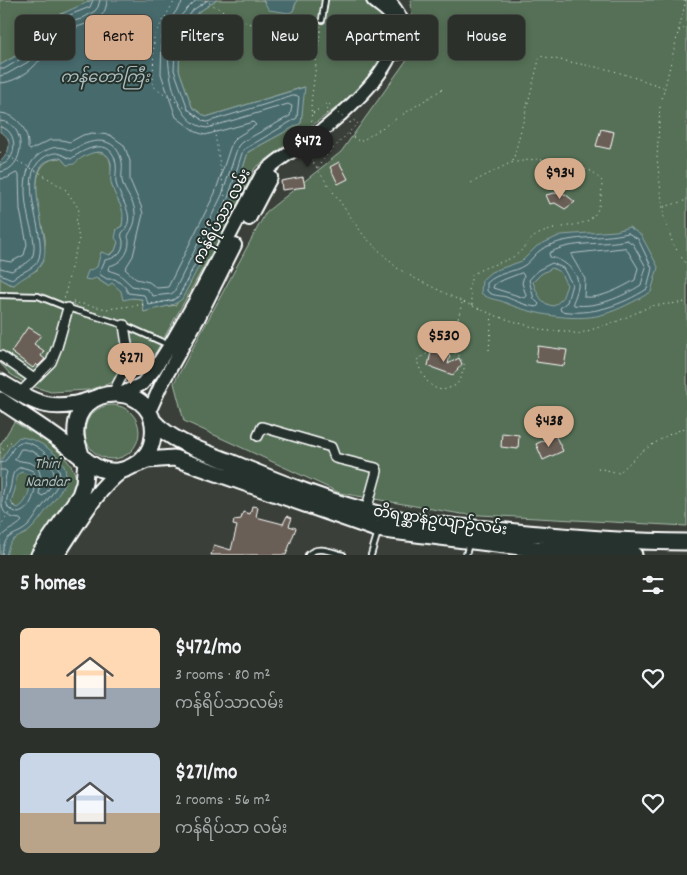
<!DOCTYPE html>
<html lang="en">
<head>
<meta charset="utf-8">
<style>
	body { margin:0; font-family:Dekko,"Noto Sans Myanmar",sans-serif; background:#383c37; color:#f1f3f6; height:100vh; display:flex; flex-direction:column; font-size:19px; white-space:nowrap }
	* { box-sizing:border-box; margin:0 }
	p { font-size:16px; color:#a6a9a9 }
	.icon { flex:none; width:28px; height:28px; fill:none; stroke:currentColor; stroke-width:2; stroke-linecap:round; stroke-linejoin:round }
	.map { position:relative; height:555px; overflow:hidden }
	.panel { display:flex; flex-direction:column; background:#2c302b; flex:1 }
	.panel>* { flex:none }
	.banner { position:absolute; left:15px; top:15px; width:658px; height:45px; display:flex; gap:10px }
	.price { position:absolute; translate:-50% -42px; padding:0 11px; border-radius:18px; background:#d6ab8b; color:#111; font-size:16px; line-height:32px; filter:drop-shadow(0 1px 2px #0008) }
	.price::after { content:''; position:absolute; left:50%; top:30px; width:15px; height:11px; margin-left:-8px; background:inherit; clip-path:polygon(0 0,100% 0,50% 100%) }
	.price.active { background:#222; color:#fff }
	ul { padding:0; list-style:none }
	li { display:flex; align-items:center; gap:15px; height:125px; padding:0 20px }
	li span { display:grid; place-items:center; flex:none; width:140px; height:100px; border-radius:8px; color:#555 }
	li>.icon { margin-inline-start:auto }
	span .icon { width:60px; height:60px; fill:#fffc; stroke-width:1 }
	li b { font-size:21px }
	h2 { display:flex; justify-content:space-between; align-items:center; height:60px; padding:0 20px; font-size:21px }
	.pill { padding:0 18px; border-radius:8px; background:#2c302b; box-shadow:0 2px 8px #0003,0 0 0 1px #484b47; font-size:18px; line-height:45px }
	.pill.active { background:#d6ab8b; color:#111 }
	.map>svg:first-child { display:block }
</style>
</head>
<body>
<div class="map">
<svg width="687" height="555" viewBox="0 0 687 555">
	<rect width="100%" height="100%" fill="#3a4039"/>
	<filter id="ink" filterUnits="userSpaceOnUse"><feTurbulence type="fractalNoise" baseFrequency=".02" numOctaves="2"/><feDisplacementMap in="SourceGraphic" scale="10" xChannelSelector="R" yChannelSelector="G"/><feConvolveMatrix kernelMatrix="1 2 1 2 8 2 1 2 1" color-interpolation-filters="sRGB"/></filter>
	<g filter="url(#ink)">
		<path fill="#547057" stroke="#aab8ab" d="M 0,0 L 92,0 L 76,9 L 60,14 L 41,40 L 29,43 L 21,53 L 0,65 Z
			M 217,0 L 263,0 L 267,5 L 293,11 L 297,0 L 368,0 L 377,8 L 389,26 L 389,41 L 386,52 L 377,67 L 352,96 L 255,168 L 229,222 L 156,352 L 130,377 L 88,390 L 51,392 L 28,385 L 10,374 L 0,363 L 0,278 L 7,283 L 14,285 L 20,278 L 37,270 C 40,262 44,252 45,244 C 46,238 43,231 42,225 C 37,203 27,158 61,158 L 67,165 L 91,152 L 103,153 L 109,157 L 111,165 L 112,186 L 124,213 L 122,226 L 117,229 L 118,242 L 115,251 L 99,261 L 96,278 L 108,286 L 112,282 L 132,298 L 142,299 L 144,312 L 156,308 L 176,305 L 233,200 L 248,152 L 301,123 L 304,87 L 206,117 L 192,107 L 179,70 L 180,38 L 197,13 Z
			M 411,0 L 687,0 L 687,526 L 461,514 L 340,493 L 184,421 L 174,383 L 266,212 L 341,152 L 413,51 Z
			M85 432a27 27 0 1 1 54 0a27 27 0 1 1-54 0Z
			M 14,422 C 33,433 76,456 76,481 C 76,498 44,540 34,555 L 0,555 L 0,445 Z"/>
		<path fill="#476a6d" stroke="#91a6a7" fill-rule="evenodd" d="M 92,0 L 217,0 L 197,13 L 180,38 L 179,70 L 192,107 L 206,117 L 305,87 L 301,123 L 248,152 L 233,200 L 182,299 C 172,308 157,307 144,312 L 142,299 L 132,298 L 123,300 L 121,291 L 112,283 L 108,286 L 96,278 L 91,280 L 85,279 L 88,271 L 97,267 L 101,252 L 110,255 L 115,251 L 118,242 L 115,238 L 117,229 L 122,226 C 126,205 117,204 112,186 C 109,178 112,170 111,163 C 106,143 83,155 74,164 L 67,165 L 61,158 C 12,158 54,237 43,261 C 38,273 23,276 14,285 L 7,283 L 0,278 L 0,162 C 10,153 14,138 0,132 L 0,65 L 21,53 L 29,43 L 41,40 C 45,16 73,10 92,0 Z
			M 263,0 L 297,0 L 293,11 L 289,13 L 269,10 Z
			M 629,227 L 641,235 L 658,267 L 651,292 C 635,301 619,310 601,315 C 574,322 531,314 506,303 C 495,298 491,301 481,293 L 482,280 L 491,272 L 522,261 L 537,246 L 561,235 L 616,231 ZM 552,268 L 560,272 L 567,285 L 562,299 L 554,306 C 541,305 537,293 533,282 L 541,274 Z
			M 19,437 C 34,438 45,445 56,455 C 76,474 61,492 48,508 C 42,515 38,523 31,529 C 26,535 17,536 12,541 C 8,545 8,550 6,555 L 0,555 L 0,462 L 10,446 ZM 22,472 L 29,475 C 31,486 29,502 18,508 L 13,506 L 11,501 L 15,490 L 16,478 L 18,474 Z"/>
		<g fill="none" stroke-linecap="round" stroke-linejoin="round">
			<path stroke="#b5c3c5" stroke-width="1" d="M 0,69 L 4,69 L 24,57 L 32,48 L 44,44 L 47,33 L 62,18 L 90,7 L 93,0
				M 0,76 L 7,74 L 28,62 L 36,53 L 48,49 L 51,44 L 53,36 L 65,24 L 81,19 L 95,11 L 98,7 L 100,0
				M 0,83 C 11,83 27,74 34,66 C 36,65 37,62 39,61 C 44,57 49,58 53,54 C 61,47 59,40 68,32 C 82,21 106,26 107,0
				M 0,113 C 18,114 29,131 28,148 L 30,150 L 50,140 L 62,140 L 70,142 L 83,135 L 92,133 L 110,135 L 124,145 L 130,161 L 130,180 L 141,206 L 143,214 L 133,256 L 125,269 L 136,279 L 149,282 L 157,288 L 168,287 L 215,193 L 232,142 L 237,137 L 256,125 L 253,122 L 205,135 L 196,132 L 176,117 L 161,74 L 162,37 L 164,28 L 184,0
				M 0,121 C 28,122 26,170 0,172
				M 0,127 C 19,129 18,163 0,165
				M 0,179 L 7,178 L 16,173 L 19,175 L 20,210 L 27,244 L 24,255 L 11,262 L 0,260
				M 628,233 L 638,239 L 652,268 L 647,289 C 622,305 591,316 561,311 L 560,308 L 567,302 L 572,284 L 563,268 L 552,263 L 538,270 L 529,280 L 534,299 L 539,304 L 537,307 C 526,306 516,301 506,297 C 498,295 492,296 487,291 L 487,283 C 498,272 513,273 525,265 C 531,261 535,253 542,249 C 568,234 599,240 628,233 Z
				M 627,240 L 633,244 L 646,267 L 641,285 C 622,297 597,308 574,305 L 573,302 C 575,298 577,292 578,287 C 580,272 563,259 550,257 L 549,253 C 573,240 601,246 627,240 Z
				M 626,248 L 638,268 L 635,280 C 621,288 601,299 584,297 L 585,279 L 572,257 L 572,254 Z
				M 0,268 L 12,271 C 18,266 31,264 33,255 C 36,244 32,232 29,221 C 24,198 19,163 45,151 C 54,146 61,146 71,151 C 89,139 116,133 122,162 C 123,168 121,175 122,181 C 124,192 135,202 135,213 C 136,221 133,228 129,234 C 127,238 129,237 129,242 C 129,254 120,264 109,266 L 108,270 L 119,274 L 132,286 L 147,289 L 153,296 L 171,294 L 174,292 L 222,195 L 238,146 L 242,142 L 290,116 L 292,106 L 288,104 L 207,128 C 173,124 165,63 169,36 C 171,26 188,6 197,0
				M 522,273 L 524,276 L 522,283 L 526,295 L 525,298 L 493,288 L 494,285 L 498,282 Z
				M 0,274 L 12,279 C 20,272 36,269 39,258 C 47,233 15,177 43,158 C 57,149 59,154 71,159 C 85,148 112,136 116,164 C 117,170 115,177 116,183 C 120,200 138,217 122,233 C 121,236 122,238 123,241 C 124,253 114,259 105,260 L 99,274 L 107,279 L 115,279 L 125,287 L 128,293 L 144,295 L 149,305 L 173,300 L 179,296 L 228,198 L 243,150 L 297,118 L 299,97 L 296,95 L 207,122 L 203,121 L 188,109 L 174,70 L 176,35 L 193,10 L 208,0
				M 21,449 C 33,448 54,463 54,475 C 54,483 48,491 43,496 L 39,494 C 41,482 44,465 27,462 C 23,461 19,461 15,460 Z
				M 0,463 C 11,462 10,445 21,442 C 29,441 40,448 45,453 C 71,473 58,486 42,507 C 37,513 34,520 28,526 C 15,538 4,531 2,555
				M 21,467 L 28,469 L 33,471 C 39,484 33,510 18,513 L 9,509 C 4,501 8,497 10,489 C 13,479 10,471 21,467 Z
				M 0,470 L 5,470 L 7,472 C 5,477 5,483 4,488 C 0,505 0,517 20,519 L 22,521 C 15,529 8,528 0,538"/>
		</g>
		<path fill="#6a5e56" stroke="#fff" d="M 601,129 L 614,132 L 610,149 L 596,146 Z
			M 339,162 L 348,179 L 338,184 L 330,167 Z
			M 303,177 L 305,187 L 282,190 L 281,181 Z
			M 554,193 L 565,194 L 575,202 L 565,209 L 555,203 L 550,204 L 546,195 Z
			M 28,327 L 41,335 L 34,344 L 44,351 L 41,356 L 45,359 L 38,366 L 36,364 L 33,368 L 11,352 Z
			M 538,346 L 567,350 L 564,366 L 536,362 Z
			M 435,350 L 440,355 L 445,353 L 450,355 L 448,364 L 459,358 L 462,364 L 453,375 L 428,366 L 431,352 Z
			M 502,433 L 519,435 L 518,449 L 501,447 Z
			M 555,435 L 563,451 L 543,460 L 536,444 Z
			M 252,506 L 258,507 L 256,517 L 283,524 L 287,516 L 292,518 L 289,526 L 296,528 L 286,555 L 211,555 L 214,545 L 231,550 L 237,526 L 233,525 L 234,520 L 241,519 L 243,512 L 250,514 Z"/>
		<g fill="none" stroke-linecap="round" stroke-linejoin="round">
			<defs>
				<path id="service" d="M 322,20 L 325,0
					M 0,295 L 38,296 L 68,308 L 124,325 L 169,345
					M 308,555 C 317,545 331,552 343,555
					M 371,555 L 378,532
					M 466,555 L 469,543"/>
				<path id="minor" d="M 1,356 L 34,379
					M 20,393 L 51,362 L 57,347 L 68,308
					M 113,393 L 127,366 L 128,351 L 124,325
					M 258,436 L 262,427 L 331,447 L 335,458 L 376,468 L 377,471 L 366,511"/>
				<path id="secondary" d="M 388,0 C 406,20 406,28 398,53
					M 249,219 L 271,177
					M 123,393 L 142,384 L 154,370 L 170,345 L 197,298 L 261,176 C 277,158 300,148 319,133 C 346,111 415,55 390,15 C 386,9 378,5 373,0
					M 149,412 L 161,385 L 199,317 L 235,245"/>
				<path id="primary" d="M 0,382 C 35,403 51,414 93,399
					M 0,400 C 22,415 45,429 66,445 C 78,453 87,464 101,469 C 107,471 116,472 123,470 C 136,466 149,456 152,442 C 166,380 71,378 76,436 C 77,443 80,451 82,458
					M 153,421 C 171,442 208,453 233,463 C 281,483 331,503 382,515 C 416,524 453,526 487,529 C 554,536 620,542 687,542
					M 135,465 L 147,460 L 174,458 L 376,529 L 536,549 L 634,555
					M 39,555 L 80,495 L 84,483 L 86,460
					M 56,555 C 76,526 94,491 122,470"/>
			</defs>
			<use href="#service" stroke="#fff" stroke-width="8"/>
			<use href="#minor" stroke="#fff" stroke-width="12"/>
			<use href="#secondary" stroke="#fff" stroke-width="16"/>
			<use href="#primary" stroke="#fff" stroke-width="19"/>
			<path stroke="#fff" stroke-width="1" stroke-dasharray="1 4" stroke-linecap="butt" d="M 205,0 C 227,14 265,36 292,30 C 300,28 308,21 316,19
				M 686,0 L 660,107 L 657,158 L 664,218 L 673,244 L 687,266
				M 679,31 L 687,27
				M 313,113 L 328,103 L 331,106
				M 327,114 L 325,111 L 330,106
				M 350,123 L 353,120 L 358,123 L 324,158 L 317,169 L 364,236 L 397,268 L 416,279 L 463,302 L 499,317 L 546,331 L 565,331 L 578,334 L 618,321 L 651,306 L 687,302
				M 312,126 L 311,103 L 321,26
				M 349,134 L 360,142 L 444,88
				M 0,152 L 40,173 L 66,190 L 79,209 L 76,222 L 79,239 L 72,263 L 64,300
				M 308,155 L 317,168
				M 513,161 L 540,56 L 611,70 L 663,87
				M 467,185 L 510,163 L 535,159 L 565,163 L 591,171 L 602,181 C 602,236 576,218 539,234 C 528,239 524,251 513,257 C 500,264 484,266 472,275 L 469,289 L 472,305
				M 664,207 L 687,200
				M 73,302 L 107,309 L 171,301 L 180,295 L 226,203 L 214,128 L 153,86 L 154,36 L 175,0
				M 489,350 L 492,314
				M 450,351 L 458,354 L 465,366 C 463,371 460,380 457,384 C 455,386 452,387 449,388 C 432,396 420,373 417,360 L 436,348 L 450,351 L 462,303
				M 0,453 L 5,446 L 12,441
				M 598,468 L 619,473 L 641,452 L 666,436 L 687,427
				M 0,527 L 16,502"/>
			<use href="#service" stroke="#26332d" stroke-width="4.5"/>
			<use href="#minor" stroke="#26332d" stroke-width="9"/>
			<use href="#secondary" stroke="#26332d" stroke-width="12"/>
			<use href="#primary" stroke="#26332d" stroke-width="15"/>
			<path stroke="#fff" stroke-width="1" stroke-dasharray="1 4" stroke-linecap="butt" d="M 334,110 L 350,123"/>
		</g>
	</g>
	<g text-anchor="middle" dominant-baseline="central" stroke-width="4" stroke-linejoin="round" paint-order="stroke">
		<g font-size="15" fill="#fff" stroke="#26332d">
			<text transform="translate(223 217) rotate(-62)">ကန်ရိပ်သာ လမ်း</text>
			<text transform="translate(440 522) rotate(8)">တိရစ္ဆာန်ဥယျာဉ်လမ်း</text>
		</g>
		<g font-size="16" font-style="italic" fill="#acbcbd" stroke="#26332d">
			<text x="105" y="78">ကန်တော်ကြီး</text>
			<text x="47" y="464">Thiri<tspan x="47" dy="18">Nandar</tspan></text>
		</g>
	</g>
</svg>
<b class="price active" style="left:308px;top:168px">$472</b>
<b class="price" style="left:560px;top:200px">$934</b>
<b class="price" style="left:444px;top:363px">$530</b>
<b class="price" style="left:131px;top:385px">$271</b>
<b class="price" style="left:549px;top:448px">$438</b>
<div class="banner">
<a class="pill">Buy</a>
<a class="pill active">Rent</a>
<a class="pill">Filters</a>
<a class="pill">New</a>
<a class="pill">Apartment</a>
<a class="pill">House</a>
</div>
</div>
<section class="panel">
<h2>5 homes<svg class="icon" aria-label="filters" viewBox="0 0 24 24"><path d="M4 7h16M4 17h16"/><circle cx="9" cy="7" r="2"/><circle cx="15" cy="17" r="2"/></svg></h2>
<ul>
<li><span style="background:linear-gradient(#ffd9b3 60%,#9aa5b1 0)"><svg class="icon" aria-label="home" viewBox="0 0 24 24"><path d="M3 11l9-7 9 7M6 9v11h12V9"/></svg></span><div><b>$472/mo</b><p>3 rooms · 80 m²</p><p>ကန်ရိပ်သာလမ်း</p></div><svg class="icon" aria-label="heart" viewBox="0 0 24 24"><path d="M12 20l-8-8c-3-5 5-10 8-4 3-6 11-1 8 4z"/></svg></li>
<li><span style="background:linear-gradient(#c9d6e8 60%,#b9a48a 0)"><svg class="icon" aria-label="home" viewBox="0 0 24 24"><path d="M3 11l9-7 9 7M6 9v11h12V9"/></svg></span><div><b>$271/mo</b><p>2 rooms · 56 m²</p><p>ကန်ရိပ်သာ လမ်း</p></div><svg class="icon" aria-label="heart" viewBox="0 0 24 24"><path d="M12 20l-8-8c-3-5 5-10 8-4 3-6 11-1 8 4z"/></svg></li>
</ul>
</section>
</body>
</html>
